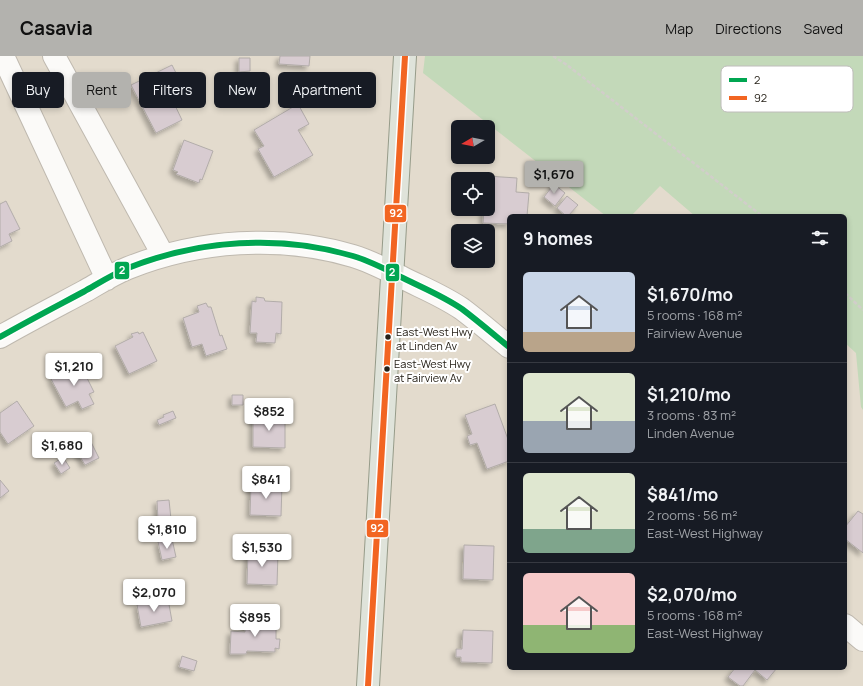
<!DOCTYPE html>
<html lang="en">
<head>
<meta charset="utf-8">
<style>
	body { margin:0; font-family:Manrope,sans-serif; background:#20242c; color:#f1f3f6; height:100vh; display:flex; flex-direction:column; font-size:15px; white-space:nowrap }
	* { box-sizing:border-box; margin:0 }
	p { font-size:13px; color:#9ea1a6 }
	.icon { flex:none; width:22px; height:22px; fill:none; stroke:currentColor; stroke-width:2; stroke-linecap:round; stroke-linejoin:round }
	.map { position:relative; flex:1; overflow:hidden }
	.details { position:absolute; left:507px; top:158px; width:340px; height:456px; display:flex; flex-direction:column; background:#171b24; border-radius:6px; box-shadow:0 2px 6px #0003 }
	.details>* { flex:none }
	.banner { position:absolute; left:12px; top:16px; width:380px; height:36px; display:flex; gap:8px }
	.needle { width:26px; rotate:260deg }
	.fabs { position:absolute; left:451px; top:64px; display:grid; gap:8px }
	.fabs a { display:grid; place-items:center; width:44px; height:44px; border-radius:6px; background:#171b24; box-shadow:0 2px 6px #0003; font-size:20px }
	.price { position:absolute; translate:-50% -34px; padding:0 9px; border-radius:4px; background:#fff; color:#222; font-size:13px; line-height:26px; filter:drop-shadow(0 1px 2px #0008) }
	.price::after { content:''; position:absolute; left:50%; top:24px; width:12px; height:9px; margin-left:-6px; background:inherit; clip-path:polygon(0 0,100% 0,50% 100%) }
	.price.active { background:#b3b2ae; color:#111 }
	ul { padding:0; list-style:none }
	li { display:flex; align-items:center; gap:12px; height:100px; padding:0 16px }
	li+li { border-top:1px solid #363941 }
	li span { display:grid; place-items:center; flex:none; width:112px; height:80px; border-radius:6px; color:#555 }
	li>.icon { margin-inline-start:auto }
	span .icon { width:48px; height:48px; fill:#fffc; stroke-width:1 }
	li b { font-size:17px }
	h2 { display:flex; justify-content:space-between; align-items:center; height:48px; padding:0 16px; font-size:17px }
	.chip { padding:0 14px; border-radius:6px; background:#171b24; box-shadow:0 2px 6px #0003; font-size:14px; line-height:36px }
	.chip.active { background:#b3b2ae; color:#111 }
	header { display:flex; align-items:center; gap:24px; box-sizing:border-box; height:56px; padding:0 20px; background:#b3b2ae; color:#111 }
	header strong { font-size:19px }
	nav { display:flex; gap:22px; margin-inline-start:auto; font-size:14px }
	.map>svg:first-child { display:block }
</style>
</head>
<body>
<header>
<strong>Casavia</strong>
<nav><a>Map</a><a>Directions</a><a>Saved</a></nav>
</header>
<div class="map">
<svg width="863" height="630" viewBox="0 0 863 630">
	<defs>
		<filter id="shadow"><feDropShadow dx="-3.5" dy="3.5" stdDeviation="2" flood-color="#0004"/></filter>
	</defs>
	<rect width="100%" height="100%" fill="#e3dbcd"/>
	<path fill="#c3d9b9" d="M 425,0 L 863,0 L 863,354 L 861,351 L 856,297 L 845,287 L 845,160 L 695,160 L 660,130 L 631,160 L 606,160 L 423,17 Z"/>
	<path fill="#d8ccd1" stroke="#b2aca9" filter="url(#shadow)" d="M 280,0 L 310,0 L 309,10 L 279,8 Z
		M 239,2 L 250,2 L 250,15 L 239,16 Z
		M 172,9 L 186,37 L 172,43 L 182,64 L 156,77 L 131,29 Z
		M 255,25 L 265,25 L 265,35 L 254,35 Z
		M 298,48 L 309,68 L 298,74 L 313,99 L 274,121 L 258,93 L 264,90 L 254,74 Z
		M 184,84 L 213,95 L 202,124 L 200,123 L 199,127 L 176,118 L 178,116 L 173,114 Z
		M 487,120 L 517,122 L 516,136 L 529,137 L 527,160 L 509,160 L 509,168 L 483,167 L 484,153 L 488,153 Z
		M 554,128 L 565,137 L 555,150 L 544,141 Z
		M 567,140 L 578,149 L 568,160 L 566,160 L 557,152 Z
		M 6,145 L 20,173 L 9,178 L 12,185 L 0,191 L 0,148 Z
		M 256,241 L 264,242 L 265,245 L 282,246 L 281,278 L 276,277 L 275,287 L 256,286 L 257,277 L 250,277 L 252,245 L 256,246 Z
		M 206,247 L 208,251 L 211,251 L 220,280 L 222,279 L 227,293 L 206,300 L 202,288 L 192,291 L 183,262 L 199,256 L 197,250 Z
		M 138,276 L 139,278 L 143,276 L 157,305 L 129,318 L 115,290 L 133,281 L 131,278 Z
		M 80,308 L 94,336 L 89,338 L 94,348 L 82,353 L 78,345 L 66,351 L 51,323 Z
		M 232,339 L 243,339 L 243,349 L 232,349 Z
		M 17,345 L 34,370 L 8,388 L 0,376 L 0,357 Z
		M 495,348 L 509,386 L 509,405 L 487,413 L 477,387 L 470,389 L 467,380 L 472,378 L 465,359 Z
		M 173,355 L 176,362 L 159,369 L 157,364 L 164,361 L 163,359 Z
		M 253,359 L 285,360 L 285,392 L 253,391 Z
		M 90,384 L 99,402 L 85,409 L 75,392 Z
		M 63,401 L 70,412 L 61,418 L 54,407 Z
		M 0,424 L 9,435 L 0,442 Z
		M 251,428 L 282,429 L 281,460 L 250,459 Z
		M 169,444 L 171,463 L 158,464 L 157,445 Z
		M 858,455 L 863,458 L 863,497 L 845,483 L 845,471 Z
		M 172,483 L 176,501 L 162,504 L 158,486 Z
		M 464,489 L 494,490 L 493,524 L 463,523 Z
		M 248,496 L 278,497 L 277,529 L 247,528 Z
		M 168,543 L 172,565 L 141,571 L 137,549 Z
		M 245,563 L 276,565 L 276,583 L 280,583 L 279,593 L 275,592 L 275,596 L 247,595 L 246,598 L 230,598 L 231,575 L 245,576 Z
		M 463,574 L 493,575 L 492,607 L 461,606 L 461,601 L 456,601 L 456,593 L 462,593 Z
		M 182,600 L 197,605 L 194,615 L 179,611 Z
		M 735,612 L 777,612 L 767,624 L 755,614 L 743,630 L 740,630 L 728,621 Z"/>
	<g fill="none" stroke-linecap="round" stroke-linejoin="round">
		<defs>
			<path id="minor" d="M 3,0 L 107,223
				M 54,0 L 163,199
				M 0,281 C 28,265 57,250 85,235 C 99,227 113,218 128,212 C 198,184 280,178 353,200 C 370,205 387,214 403,222 C 423,232 443,240 462,253 C 478,265 493,278 509,291
				M 845,569 L 863,584"/>
			<path id="primary" d="M 368,630 L 405,0"/>
		</defs>
		<use href="#minor" stroke="#bfb9af" stroke-width="24"/>
		<use href="#primary" stroke="#969b89" stroke-width="24"/>
		<path stroke="#d1ceca" stroke-width="2.5" stroke-dasharray="4 2" stroke-linecap="butt" d="M 553,0 L 567,9 L 762,160
			M 845,237 L 863,254"/>
		<use href="#minor" stroke="#fbfaf8" stroke-width="22"/>
		<use href="#primary" stroke="#dfe3da" stroke-width="22"/>
		<defs>
			<path id="bus-1" d="M 0,281 C 28,265 57,250 85,235 C 99,227 113,218 128,212 C 198,184 280,178 353,200 C 370,205 387,214 403,222 C 423,232 443,240 462,253 C 478,265 493,278 509,291"/>
			<path id="bus-2" d="M 368,630 L 405,0"/>
		</defs>
		<use href="#bus-1" stroke="#fff" stroke-width="9"/>
		<use href="#bus-2" stroke="#fff" stroke-width="9"/>
		<use href="#bus-1" stroke="#00a651" stroke-width="6"/>
		<use href="#bus-2" stroke="#f26522" stroke-width="6"/>
	</g>
	<g fill="#262118" stroke="#fff" stroke-width="1.5">
		<circle cx="388" cy="281" r="3.5"/>
		<circle cx="387" cy="313" r="3.5"/>
	</g>
	<g text-anchor="middle" dominant-baseline="central" stroke-width="4" stroke-linejoin="round" paint-order="stroke">
		<g font-size="11" fill="#262118" stroke="#fff" text-anchor="start">
			<text x="396" y="275">East-West Hwy<tspan x="396" dy="14">at Linden Av</tspan></text>
			<text x="394" y="307">East-West Hwy<tspan x="394" dy="14">at Fairview Av</tspan></text>
		</g>
	</g>
	<rect x="721" y="10" width="132" height="46" rx="6" fill="#fff" stroke="#bebcba" stroke-width="1"/>
	<rect x="729" y="22" width="18" height="4" fill="#00a651"/>
	<rect x="729" y="40" width="18" height="4" fill="#f26522"/>
	<g font-size="11" fill="#262118">
		<text x="754" y="28">2</text>
		<text x="754" y="46">92</text>
	</g>
	<g stroke="#fff" stroke-width="1.5">
		<rect x="384" y="148" width="23" height="19" rx="4" fill="#f26522"/>
		<rect x="114" y="205" width="16" height="19" rx="4" fill="#00a651"/>
		<rect x="385" y="207" width="15" height="19" rx="4" fill="#00a651"/>
		<rect x="366" y="463" width="23" height="19" rx="4" fill="#f26522"/>
	</g>
	<g font-size="11" text-anchor="middle" font-weight="bold" fill="#fff">
		<text x="396" y="161">92</text>
		<text x="122" y="218">2</text>
		<text x="392" y="220">2</text>
		<text x="377" y="476">92</text>
	</g>
</svg>
<div class="fabs">
<a><svg class="needle" viewBox="-14 -14 28 28"><path d="M0-13l5 13h-10z" fill="#e53935"/><path d="M0 13l5-13h-10z" fill="#9ea1a6"/></svg></a>
<a><svg class="icon" aria-label="locate" viewBox="0 0 24 24"><circle cx="12" cy="12" r="6"/><path d="M12 2v4M12 18v4M2 12h4M18 12h4"/></svg></a>
<a><svg class="icon" aria-label="layers" viewBox="0 0 24 24"><path d="M12 4l9 5-9 5-9-5zM3 14l9 5 9-5"/></svg></a>
</div>
<b class="price active" style="left:554px;top:139px">$1,670</b>
<b class="price" style="left:74px;top:331px">$1,210</b>
<b class="price" style="left:269px;top:376px">$852</b>
<b class="price" style="left:62px;top:410px">$1,680</b>
<b class="price" style="left:266px;top:444px">$841</b>
<b class="price" style="left:167px;top:494px">$1,810</b>
<b class="price" style="left:262px;top:512px">$1,530</b>
<b class="price" style="left:154px;top:557px">$2,070</b>
<b class="price" style="left:255px;top:582px">$895</b>
<div class="banner">
<a class="chip">Buy</a>
<a class="chip active">Rent</a>
<a class="chip">Filters</a>
<a class="chip">New</a>
<a class="chip">Apartment</a>
</div>
<section class="details">
<h2>9 homes<svg class="icon" aria-label="filters" viewBox="0 0 24 24"><path d="M4 7h16M4 17h16"/><circle cx="9" cy="7" r="2"/><circle cx="15" cy="17" r="2"/></svg></h2>
<ul>
<li><span style="background:linear-gradient(#c9d6e8 75%,#b9a48a 0)"><svg class="icon" aria-label="home" viewBox="0 0 24 24"><path d="M3 11l9-7 9 7M6 9v11h12V9"/></svg></span><div><b>$1,670/mo</b><p>5 rooms · 168 m²</p><p>Fairview Avenue</p></div></li>
<li><span style="background:linear-gradient(#dfe7d0 60%,#9aa5b1 0)"><svg class="icon" aria-label="home" viewBox="0 0 24 24"><path d="M3 11l9-7 9 7M6 9v11h12V9"/></svg></span><div><b>$1,210/mo</b><p>3 rooms · 83 m²</p><p>Linden Avenue</p></div></li>
<li><span style="background:linear-gradient(#dfe7d0 70%,#7fa58c 0)"><svg class="icon" aria-label="home" viewBox="0 0 24 24"><path d="M3 11l9-7 9 7M6 9v11h12V9"/></svg></span><div><b>$841/mo</b><p>2 rooms · 56 m²</p><p>East-West Highway</p></div></li>
<li><span style="background:linear-gradient(#f6c9c9 65%,#8fb573 0)"><svg class="icon" aria-label="home" viewBox="0 0 24 24"><path d="M3 11l9-7 9 7M6 9v11h12V9"/></svg></span><div><b>$2,070/mo</b><p>5 rooms · 168 m²</p><p>East-West Highway</p></div></li>
</ul>
</section>
</div>
</body>
</html>
